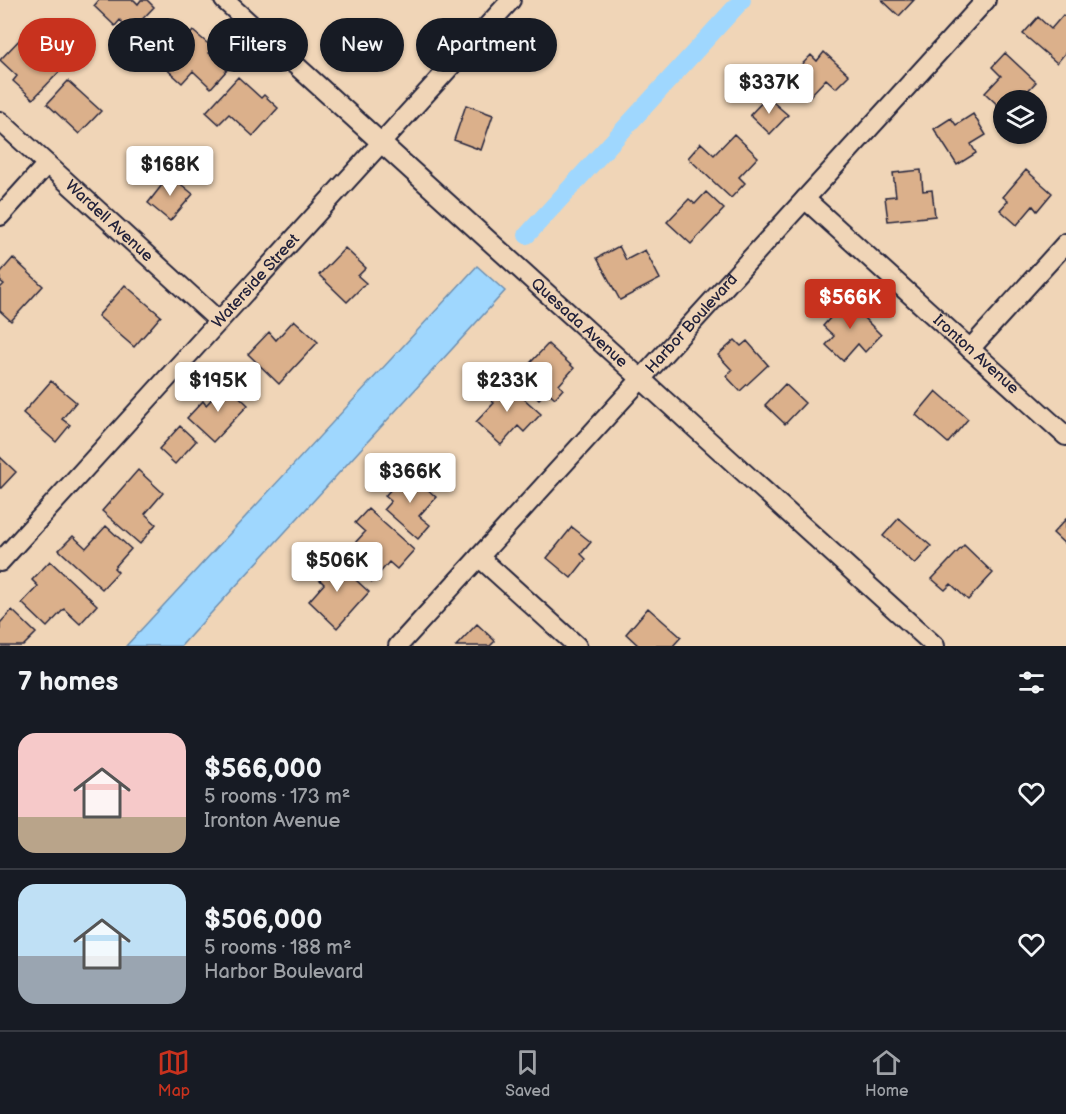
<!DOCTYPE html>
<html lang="en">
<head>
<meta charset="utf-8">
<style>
	body { margin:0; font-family:"Balsamiq Sans",sans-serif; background:#242831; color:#f1f3f6; height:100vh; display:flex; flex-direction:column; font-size:22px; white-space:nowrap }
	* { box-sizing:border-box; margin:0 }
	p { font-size:20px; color:#9ea1a6 }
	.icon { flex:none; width:33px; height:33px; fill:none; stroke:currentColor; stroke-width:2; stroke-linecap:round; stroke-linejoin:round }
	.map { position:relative; height:646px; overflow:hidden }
	.panel { display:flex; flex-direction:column; background:#171b24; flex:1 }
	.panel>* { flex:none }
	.hud { position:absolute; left:18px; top:18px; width:600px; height:54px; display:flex; gap:12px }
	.tools { position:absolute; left:993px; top:90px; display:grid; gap:12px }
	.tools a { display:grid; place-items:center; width:54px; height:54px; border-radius:50%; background:#171b24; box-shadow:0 2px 4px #0004; font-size:30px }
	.price { position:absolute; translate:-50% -51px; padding:0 14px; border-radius:6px; background:#fff; color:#222; font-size:20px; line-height:39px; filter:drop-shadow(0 2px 3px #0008) }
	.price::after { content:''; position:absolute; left:50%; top:36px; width:18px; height:14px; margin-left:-9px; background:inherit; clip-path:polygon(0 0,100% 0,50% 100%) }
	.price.selected { background:#c8321e; color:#fff }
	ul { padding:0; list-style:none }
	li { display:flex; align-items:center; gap:18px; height:150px; padding:0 18px }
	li+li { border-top:2px solid #363941 }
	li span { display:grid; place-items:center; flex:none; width:168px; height:120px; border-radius:18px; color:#555 }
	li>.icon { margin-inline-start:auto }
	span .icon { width:72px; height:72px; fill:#fffc; stroke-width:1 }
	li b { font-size:26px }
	h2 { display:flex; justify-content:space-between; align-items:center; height:72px; padding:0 18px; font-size:26px }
	.chip { padding:0 21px; border-radius:27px; background:#171b24; box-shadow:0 2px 4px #0004; font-size:21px; line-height:54px }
	.chip.selected { background:#c8321e; color:#fff }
	.menu { display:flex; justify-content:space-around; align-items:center; height:84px; border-top:2px solid #363941; background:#171b24; font-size:16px; color:#9ea1a6 }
	.menu a { display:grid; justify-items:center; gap:3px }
	.menu .selected { color:#c8321e }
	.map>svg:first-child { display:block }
</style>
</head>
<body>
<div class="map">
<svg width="1066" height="646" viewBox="0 0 1066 646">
	<rect width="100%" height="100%" fill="#f0d5b7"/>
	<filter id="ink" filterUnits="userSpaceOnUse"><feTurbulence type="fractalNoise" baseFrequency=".0167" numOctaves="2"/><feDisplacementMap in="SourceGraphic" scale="12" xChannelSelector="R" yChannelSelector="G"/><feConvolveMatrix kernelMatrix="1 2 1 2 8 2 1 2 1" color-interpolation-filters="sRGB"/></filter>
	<g filter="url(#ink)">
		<path fill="#9fd7fe" stroke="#6d8fb0" stroke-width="1.5" d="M 477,266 L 505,291 L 181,646 L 126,646 Z"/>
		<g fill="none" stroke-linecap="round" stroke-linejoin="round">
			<path stroke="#9fd7fe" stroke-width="18" d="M 527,235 L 742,0"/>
		</g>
		<path fill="#dbb08b" stroke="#22223b" stroke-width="1.5" d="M 99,0 L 134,0 L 138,4 L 141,0 L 147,0 L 154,7 L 131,31 L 120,20 L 115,26 L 94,6 Z
			M 882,0 L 914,0 L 899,16 Z
			M 1063,15 L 1066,17 L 1066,52 L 1057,63 L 1023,34 L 1038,17 L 1051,29 Z
			M 193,31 L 213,48 L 209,53 L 227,70 L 211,88 L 193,71 L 182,83 L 162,65 Z
			M 23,36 L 60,71 L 33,99 L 13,81 L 17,76 L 0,60 Z
			M 824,52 L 849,75 L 836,88 L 826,79 L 808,98 L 788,79 L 811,55 L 817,61 Z
			M 1005,53 L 1036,82 L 1019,100 L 1004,100 L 1004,111 L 985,93 L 1001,76 L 992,67 Z
			M 238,77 L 261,98 L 264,95 L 278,108 L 253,136 L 229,114 L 219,124 L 206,112 Z
			M 68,81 L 101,111 L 79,134 L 47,104 Z
			M 767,97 L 788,115 L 770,134 L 750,115 Z
			M 466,105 L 493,115 L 481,150 L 454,140 Z
			M 973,114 L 986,135 L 971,144 L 976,153 L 957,165 L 934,129 L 951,118 L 956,125 Z
			M 734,134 L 758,157 L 739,177 L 745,183 L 731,198 L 688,158 L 701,143 L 714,155 Z
			M 921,170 L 923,191 L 932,190 L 935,216 L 888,221 L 885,197 L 896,196 L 893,173 Z
			M 1026,170 L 1052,193 L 1037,211 L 1033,206 L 1017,225 L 1000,210 L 1008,201 L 1003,197 Z
			M 167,173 L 193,194 L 170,221 L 148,203 L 162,185 L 159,183 Z
			M 706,192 L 724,209 L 691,244 L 667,222 L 689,199 L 695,204 Z
			M 619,246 L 626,260 L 645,250 L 660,279 L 620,300 L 597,258 Z
			M 345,248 L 366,268 L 358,276 L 366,283 L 347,302 L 319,275 Z
			M 13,258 L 43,286 L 11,321 L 0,311 L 0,288 L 4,284 L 0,281 L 0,273 Z
			M 125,285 L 161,316 L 134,347 L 98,316 Z
			M 849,297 L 868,315 L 864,318 L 881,335 L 865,352 L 858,344 L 843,361 L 826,345 L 834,336 L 823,326 Z
			M 294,320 L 318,342 L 279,384 L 248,354 L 269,332 L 276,340 Z
			M 735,340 L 741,346 L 747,341 L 768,365 L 740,391 L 726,376 L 732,370 L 718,355 Z
			M 548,344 L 574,368 L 559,385 L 563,389 L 555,398 L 547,391 L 539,399 L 516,378 Z
			M 502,379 L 541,414 L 524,432 L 518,426 L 501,445 L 476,422 L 494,403 L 486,396 Z
			M 51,381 L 76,402 L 62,419 L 70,425 L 56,442 L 23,413 Z
			M 226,384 L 248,405 L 213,442 L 187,418 L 203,401 L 206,405 Z
			M 785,384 L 805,403 L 785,424 L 765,405 Z
			M 936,391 L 968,419 L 948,443 L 916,415 Z
			M 180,426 L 196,441 L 175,464 L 159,449 Z
			M 0,457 L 16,472 L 1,488 L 0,488 Z
			M 138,470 L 163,493 L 145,514 L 156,524 L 140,544 L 102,511 Z
			M 407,471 L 436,497 L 419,516 L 430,525 L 418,539 L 384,509 L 391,501 L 385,496 Z
			M 368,509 L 414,550 L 397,569 L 389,562 L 372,582 L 343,556 L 365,532 L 355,523 Z
			M 899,518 L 931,546 L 915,564 L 883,536 Z
			M 1066,519 L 1066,545 L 1053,533 Z
			M 106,526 L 131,549 L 114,568 L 118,572 L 102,589 L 59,550 L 73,536 L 86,548 Z
			M 572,527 L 591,542 L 581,554 L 586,559 L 571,578 L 547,558 Z
			M 964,545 L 993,573 L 968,600 L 951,584 L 945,590 L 932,579 Z
			M 332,558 L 369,592 L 337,628 L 309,601 L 324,584 L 316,576 Z
			M 50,561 L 97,605 L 80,624 L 64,609 L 47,627 L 22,603 L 38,586 L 32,580 Z
			M 648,608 L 681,637 L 673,646 L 639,646 L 626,634 Z
			M 12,610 L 36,633 L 23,646 L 0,646 L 0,623 Z
			M 477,624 L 495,641 L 490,646 L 456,646 Z"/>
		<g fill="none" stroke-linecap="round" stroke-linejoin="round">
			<defs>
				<g id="minor">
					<path id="s1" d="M 224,0 L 935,646"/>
					<path id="s2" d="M 0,121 L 219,321"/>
					<path id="s3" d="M 805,199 L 1066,436"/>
					<path d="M 0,216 L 47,164"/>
					<path d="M 970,349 L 1066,243"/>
					<path d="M 479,557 L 577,646"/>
					<path id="s4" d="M 0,562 L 511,0"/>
					<path id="s5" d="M 398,646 L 986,0"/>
				</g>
			</defs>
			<use href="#minor" stroke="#22223b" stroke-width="22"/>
			<use href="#minor" stroke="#f0d5b7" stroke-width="18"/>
		</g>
	</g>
	<g text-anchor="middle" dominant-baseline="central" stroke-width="4.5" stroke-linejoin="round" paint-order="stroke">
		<g font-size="16" fill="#22223b" stroke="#f0d5b7">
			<text stroke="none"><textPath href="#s2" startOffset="148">Wardell Avenue</textPath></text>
			<text stroke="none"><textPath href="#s4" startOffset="380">Waterside Street</textPath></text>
			<text stroke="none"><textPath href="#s1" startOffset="480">Quesada Avenue</textPath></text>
			<text stroke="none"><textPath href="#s5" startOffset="436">Harbor Boulevard</textPath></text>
			<text stroke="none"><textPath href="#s3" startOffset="231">Ironton Avenue</textPath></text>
		</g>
	</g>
</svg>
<div class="tools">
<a><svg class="icon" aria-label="layers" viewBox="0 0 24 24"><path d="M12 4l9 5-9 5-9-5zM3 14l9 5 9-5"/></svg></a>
</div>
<b class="price" style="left:769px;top:115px">$337K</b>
<b class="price" style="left:170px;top:197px">$168K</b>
<b class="price selected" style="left:850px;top:330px">$566K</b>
<b class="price" style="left:218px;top:413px">$195K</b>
<b class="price" style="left:507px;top:413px">$233K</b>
<b class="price" style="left:410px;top:504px">$366K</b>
<b class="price" style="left:337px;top:593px">$506K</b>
<div class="hud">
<a class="chip selected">Buy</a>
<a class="chip">Rent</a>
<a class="chip">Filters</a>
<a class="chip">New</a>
<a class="chip">Apartment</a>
</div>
</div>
<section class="panel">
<h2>7 homes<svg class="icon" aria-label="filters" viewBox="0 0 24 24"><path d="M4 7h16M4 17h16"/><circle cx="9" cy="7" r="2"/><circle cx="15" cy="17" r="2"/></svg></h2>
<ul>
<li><span style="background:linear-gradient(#f6c9c9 70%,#b9a48a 0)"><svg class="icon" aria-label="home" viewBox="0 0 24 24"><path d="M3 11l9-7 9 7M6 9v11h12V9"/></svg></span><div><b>$566,000</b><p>5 rooms · 173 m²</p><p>Ironton Avenue</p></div><svg class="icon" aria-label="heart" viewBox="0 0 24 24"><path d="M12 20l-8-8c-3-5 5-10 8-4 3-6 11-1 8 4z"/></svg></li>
<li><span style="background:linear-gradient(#bfe0f5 60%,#9aa5b1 0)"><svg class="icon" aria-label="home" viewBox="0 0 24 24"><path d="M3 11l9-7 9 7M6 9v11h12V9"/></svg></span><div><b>$506,000</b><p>5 rooms · 188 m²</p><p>Harbor Boulevard</p></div><svg class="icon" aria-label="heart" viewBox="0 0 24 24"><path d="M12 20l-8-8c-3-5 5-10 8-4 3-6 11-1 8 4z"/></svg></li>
</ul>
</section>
<nav class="menu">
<a class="selected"><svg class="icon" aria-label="map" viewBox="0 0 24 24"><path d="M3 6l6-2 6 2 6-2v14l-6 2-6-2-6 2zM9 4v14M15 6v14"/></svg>Map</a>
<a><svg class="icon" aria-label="saved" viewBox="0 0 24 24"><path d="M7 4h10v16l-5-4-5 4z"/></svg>Saved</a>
<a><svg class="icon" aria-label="home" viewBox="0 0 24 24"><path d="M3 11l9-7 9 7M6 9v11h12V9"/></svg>Home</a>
</nav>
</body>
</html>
